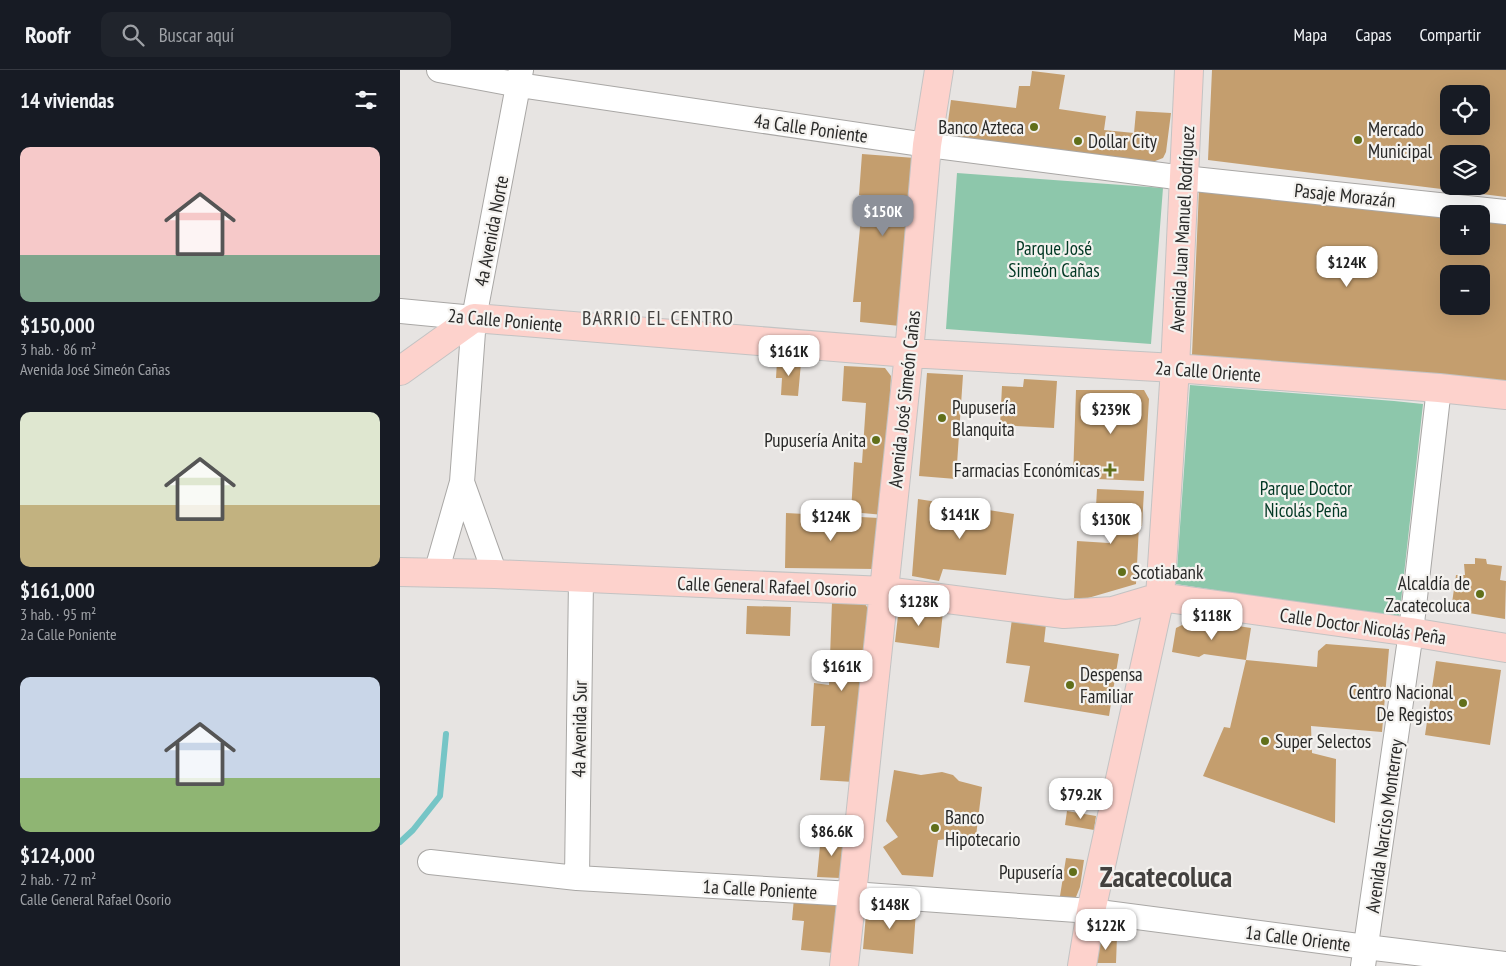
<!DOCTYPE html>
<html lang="es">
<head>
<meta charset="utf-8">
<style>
	body { margin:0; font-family:"PT Sans Narrow",sans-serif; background:#20242c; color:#f1f3f6; height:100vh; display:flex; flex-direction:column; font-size:19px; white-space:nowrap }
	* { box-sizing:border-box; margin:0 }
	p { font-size:16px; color:#9ea1a6 }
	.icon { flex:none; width:28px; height:28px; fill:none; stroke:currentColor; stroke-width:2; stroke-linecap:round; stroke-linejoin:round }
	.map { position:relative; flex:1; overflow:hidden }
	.drawer { display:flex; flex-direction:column; background:#171b24; width:400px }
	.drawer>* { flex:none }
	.tools { position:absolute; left:1040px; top:15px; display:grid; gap:10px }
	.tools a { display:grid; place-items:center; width:50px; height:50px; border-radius:10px; background:#171b24; box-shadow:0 5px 20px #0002; font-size:25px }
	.price { position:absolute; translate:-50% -42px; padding:0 11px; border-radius:10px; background:#fff; color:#222; font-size:16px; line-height:32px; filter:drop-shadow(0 1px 2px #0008) }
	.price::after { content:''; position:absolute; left:50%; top:30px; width:15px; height:11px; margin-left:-8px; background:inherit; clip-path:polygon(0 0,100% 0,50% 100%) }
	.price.selected { background:#8c9099; color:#fff }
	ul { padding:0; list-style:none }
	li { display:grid; align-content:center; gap:10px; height:265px; padding:0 20px }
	li span { display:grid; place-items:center; height:155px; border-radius:10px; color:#555 }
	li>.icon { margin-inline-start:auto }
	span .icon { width:90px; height:90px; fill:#fffc; stroke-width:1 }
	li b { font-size:21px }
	h2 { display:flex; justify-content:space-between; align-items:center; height:60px; padding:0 20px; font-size:21px }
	header { display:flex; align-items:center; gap:30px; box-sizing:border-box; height:70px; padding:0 25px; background:#171b24; border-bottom:1px solid #363941 }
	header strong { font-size:24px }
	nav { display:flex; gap:28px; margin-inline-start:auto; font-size:18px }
	.search { width:350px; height:45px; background:#20242c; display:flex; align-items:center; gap:12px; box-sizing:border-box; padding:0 18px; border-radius:10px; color:#9ea1a6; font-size:19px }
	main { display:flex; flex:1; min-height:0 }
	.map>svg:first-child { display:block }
</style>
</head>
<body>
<header>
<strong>Roofr</strong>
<div class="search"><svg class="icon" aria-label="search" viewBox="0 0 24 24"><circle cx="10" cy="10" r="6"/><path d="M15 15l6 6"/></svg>Buscar aquí</div>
<nav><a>Mapa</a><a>Capas</a><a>Compartir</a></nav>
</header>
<main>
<section class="drawer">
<h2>14 viviendas<svg class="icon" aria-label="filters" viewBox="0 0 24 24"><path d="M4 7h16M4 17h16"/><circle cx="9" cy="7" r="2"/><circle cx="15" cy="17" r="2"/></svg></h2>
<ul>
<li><span style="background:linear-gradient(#f6c9c9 70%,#7fa58c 0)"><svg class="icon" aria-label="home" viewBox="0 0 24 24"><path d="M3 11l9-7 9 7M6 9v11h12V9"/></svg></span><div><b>$150,000</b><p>3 hab. · 86 m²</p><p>Avenida José Simeón Cañas</p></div></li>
<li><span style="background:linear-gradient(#dfe7d0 60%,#c2b280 0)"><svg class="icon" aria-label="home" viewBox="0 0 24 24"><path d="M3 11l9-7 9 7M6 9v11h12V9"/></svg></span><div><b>$161,000</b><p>3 hab. · 95 m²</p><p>2a Calle Poniente</p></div></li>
<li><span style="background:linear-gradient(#c9d6e8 65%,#8fb573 0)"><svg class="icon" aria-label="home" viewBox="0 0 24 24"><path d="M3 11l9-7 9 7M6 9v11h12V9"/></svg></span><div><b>$124,000</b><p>2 hab. · 72 m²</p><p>Calle General Rafael Osorio</p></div></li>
</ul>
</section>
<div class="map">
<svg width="1106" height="896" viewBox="0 0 1106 896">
	<rect width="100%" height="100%" fill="#e7e4e2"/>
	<path fill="#8dc7ab" d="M 557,103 L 763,118 L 751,274 L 546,259 Z
		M 790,315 L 994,331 L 1023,334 L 999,549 L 776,514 Z"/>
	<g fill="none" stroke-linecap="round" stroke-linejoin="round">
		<path stroke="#76c5c6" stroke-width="6" d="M 0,772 L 13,760 L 40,726 L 46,664"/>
	</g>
	<path fill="#c49e6e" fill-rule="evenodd" d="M 812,0 L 1106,0 L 1106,127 L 808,90 ZM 1049,24 L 1081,24 L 1081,56 L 1049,56 ZM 1049,84 L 1081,84 L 1081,116 L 1049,116 Z
		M 632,1 L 665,5 L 659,39 L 706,46 L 704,60 L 734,63 L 736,41 L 771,43 L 766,82 L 763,88 L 750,93 L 546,66 L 551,30 L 616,38 L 619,16 L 630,16 Z
		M 462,84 L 515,88 L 500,256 L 460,252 L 461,232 L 453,232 L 463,126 L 459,125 Z
		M 799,119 L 1049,147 L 1049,176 L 1081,176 L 1081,150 L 1106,153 L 1106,312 L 792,285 ZM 1049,204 L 1081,204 L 1081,236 L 1049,236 Z
		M 377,291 L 401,293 L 398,326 L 381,325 L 382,308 L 376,308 Z
		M 444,296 L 485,298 L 491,306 L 484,445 L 451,442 L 454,392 L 462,393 L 466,333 L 442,331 Z
		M 527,303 L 563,305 L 556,409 L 519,406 Z
		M 624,309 L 657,311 L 654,358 L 600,355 L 602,316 L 623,317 Z
		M 676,320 L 744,320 L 749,329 L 744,411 L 673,408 Z
		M 697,419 L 744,421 L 742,456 L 739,456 L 736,514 L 688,528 L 674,528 L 677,471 L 709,473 L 711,455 L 695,454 Z
		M 518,429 L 614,444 L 606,505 L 543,499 L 539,511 L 512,506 Z
		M 386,443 L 479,448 L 477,499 L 385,498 Z
		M 1075,488 L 1086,489 L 1087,494 L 1102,496 L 1100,510 L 1106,511 L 1105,549 L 1051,540 L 1056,505 L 1065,505 L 1064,494 L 1075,494 Z
		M 432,532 L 465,534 L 469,540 L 454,712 L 420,710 L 425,656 L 411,656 L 414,613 L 429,615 Z
		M 347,536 L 391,537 L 390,566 L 346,564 Z
		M 499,537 L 543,542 L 539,578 L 495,572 Z
		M 612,549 L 646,554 L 644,572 L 719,584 L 709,646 L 624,632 L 630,596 L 606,593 Z
		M 812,552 L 851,558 L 846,590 L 804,584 L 799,587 L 772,582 L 776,558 L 786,553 L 808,557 Z
		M 926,574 L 989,579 L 982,662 L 911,656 L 912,683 L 936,689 L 935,753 L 803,706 L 824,657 L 830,658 L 846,590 L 917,597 L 918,581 Z
		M 1036,591 L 1101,600 L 1090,675 L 1025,665 Z
		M 494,700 L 521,705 L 542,702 L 553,705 L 559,711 L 582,717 L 576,766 L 538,770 L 533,807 L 502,805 L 483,777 L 498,767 L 486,751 Z
		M 667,741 L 696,746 L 694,760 L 665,755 Z
		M 421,765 L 448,768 L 444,804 L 440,808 L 417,807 Z
		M 666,788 L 684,790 L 680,817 L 676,827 L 669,828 L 660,826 Z
		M 394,828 L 438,833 L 433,883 L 401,880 L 404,851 L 392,850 Z
		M 475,836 L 516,841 L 513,884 L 463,879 L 466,844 Z
		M 712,865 L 717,866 L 716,893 L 693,893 L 696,874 Z"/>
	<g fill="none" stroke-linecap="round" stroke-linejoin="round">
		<defs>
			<path id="minor" d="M 39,0 L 119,15 L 527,75 L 784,108 L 1106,142
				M 0,241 L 74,248
				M 62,412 L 95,504
				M 36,503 L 62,412 L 74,248 L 121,0
				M 30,792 L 177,808 L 452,824 L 691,841 L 966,877 L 1106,894
				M 177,808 L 181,509
				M 963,896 L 1011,562 L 1039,318"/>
			<path id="major" d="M 0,301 L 74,248 L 509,283 L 775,298 L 1039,318 L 1106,325
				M 0,502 L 95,504 L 485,521 L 664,544 L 713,541 L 760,527 L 1011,562 L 1106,578
				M 444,896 L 452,824 L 509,283 L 527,75 L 539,0
				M 682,896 L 691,841 L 760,527 L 775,298 L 789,0"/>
		</defs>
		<use href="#minor" stroke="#a9a7a5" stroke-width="26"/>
		<use href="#major" stroke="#c3c3c3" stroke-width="30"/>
		<use href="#minor" stroke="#fff" stroke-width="24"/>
		<use href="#major" stroke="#fdd2cc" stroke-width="28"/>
	</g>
	<g fill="#616f1a" stroke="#f4f2ef" stroke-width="2">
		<circle cx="634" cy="57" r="5"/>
		<circle cx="958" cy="70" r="5"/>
		<circle cx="678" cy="71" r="5"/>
		<circle cx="542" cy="348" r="5"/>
		<circle cx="476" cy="370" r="5"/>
		<path d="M707.5 392.5h5v5h5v5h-5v5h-5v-5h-5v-5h5z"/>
		<circle cx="722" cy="502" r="5"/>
		<circle cx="1080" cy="524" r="5"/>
		<circle cx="670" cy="615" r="5"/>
		<circle cx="1063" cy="633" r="5"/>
		<circle cx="865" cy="671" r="5"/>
		<circle cx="535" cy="758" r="5"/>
		<circle cx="673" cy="802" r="5"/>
	</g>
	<g text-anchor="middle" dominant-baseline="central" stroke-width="4.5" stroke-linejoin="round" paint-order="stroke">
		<g font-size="19" fill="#292928" stroke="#f4f2ef" text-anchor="start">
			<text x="624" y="57" text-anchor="end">Banco Azteca</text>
			<text x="968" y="59">Mercado<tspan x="968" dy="22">Municipal</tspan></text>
			<text x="688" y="71">Dollar City</text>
			<text x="552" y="337">Pupusería<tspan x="552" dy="22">Blanquita</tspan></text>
			<text x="466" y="370" text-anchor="end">Pupusería Anita</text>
			<text x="700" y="400" text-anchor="end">Farmacias Económicas</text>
			<text x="732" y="502">Scotiabank</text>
			<text x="1070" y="513" text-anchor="end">Alcaldía de<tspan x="1070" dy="22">Zacatecoluca</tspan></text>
			<text x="680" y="604">Despensa<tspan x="680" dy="22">Familiar</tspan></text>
			<text x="1053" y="622" text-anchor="end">Centro Nacional<tspan x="1053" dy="22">De Registos</tspan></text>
			<text x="875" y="671">Super Selectos</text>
			<text x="545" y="747">Banco<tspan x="545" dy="22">Hipotecario</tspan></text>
			<text x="663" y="802" text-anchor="end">Pupusería</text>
		</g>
		<g font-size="19" fill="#292928" stroke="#f4f2ef">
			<text transform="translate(411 58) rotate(8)">4a Calle Poniente</text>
			<text transform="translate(945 125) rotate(6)">Pasaje Morazán</text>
			<text transform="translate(782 159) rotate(-87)">Avenida Juan Manuel Rodríguez</text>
			<text transform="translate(91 161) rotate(-79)">4a Avenida Norte</text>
			<text transform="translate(105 250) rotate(5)">2a Calle Poniente</text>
			<text transform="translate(808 301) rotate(4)">2a Calle Oriente</text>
			<text transform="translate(504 329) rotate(-84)">Avenida José Simeón Cañas</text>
			<text transform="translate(367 516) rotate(2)">Calle General Rafael Osorio</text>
			<text transform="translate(963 556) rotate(8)">Calle Doctor Nicolás Peña</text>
			<text transform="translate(179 659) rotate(-89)">4a Avenida Sur</text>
			<text transform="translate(984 756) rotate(-82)">Avenida Narciso Monterrey</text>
			<text transform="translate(360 819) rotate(3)">1a Calle Poniente</text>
			<text transform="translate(898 868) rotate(7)">1a Calle Oriente</text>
		</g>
		<g font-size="19" fill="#003723" stroke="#f4f2ef">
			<text x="654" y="178">Parque José<tspan x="654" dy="22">Simeón Cañas</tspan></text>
			<text x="906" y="418">Parque Doctor<tspan x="906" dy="22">Nicolás Peña</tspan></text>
		</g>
		<g font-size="20" letter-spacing="1" fill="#43413f" stroke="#f4f2ef">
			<text x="258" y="248">BARRIO EL CENTRO</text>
		</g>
		<g font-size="29" font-weight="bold" fill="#43413f" stroke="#f4f2ef">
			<text x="766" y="806">Zacatecoluca</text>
		</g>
	</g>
</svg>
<div class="tools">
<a><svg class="icon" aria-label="locate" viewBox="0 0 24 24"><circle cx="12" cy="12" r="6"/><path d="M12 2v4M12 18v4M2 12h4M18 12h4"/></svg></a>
<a><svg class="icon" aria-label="layers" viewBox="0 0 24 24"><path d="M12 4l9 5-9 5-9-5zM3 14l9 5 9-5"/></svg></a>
<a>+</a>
<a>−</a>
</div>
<b class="price selected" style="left:483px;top:167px">$150K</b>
<b class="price" style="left:947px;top:218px">$124K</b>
<b class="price" style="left:389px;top:307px">$161K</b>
<b class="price" style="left:711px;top:365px">$239K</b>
<b class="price" style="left:560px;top:470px">$141K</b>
<b class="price" style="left:431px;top:472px">$124K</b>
<b class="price" style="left:711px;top:475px">$130K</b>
<b class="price" style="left:519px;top:557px">$128K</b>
<b class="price" style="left:812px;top:571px">$118K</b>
<b class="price" style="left:442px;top:622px">$161K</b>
<b class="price" style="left:681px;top:750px">$79.2K</b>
<b class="price" style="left:432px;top:787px">$86.6K</b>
<b class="price" style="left:490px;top:860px">$148K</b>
<b class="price" style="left:706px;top:881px">$122K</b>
</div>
</main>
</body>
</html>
